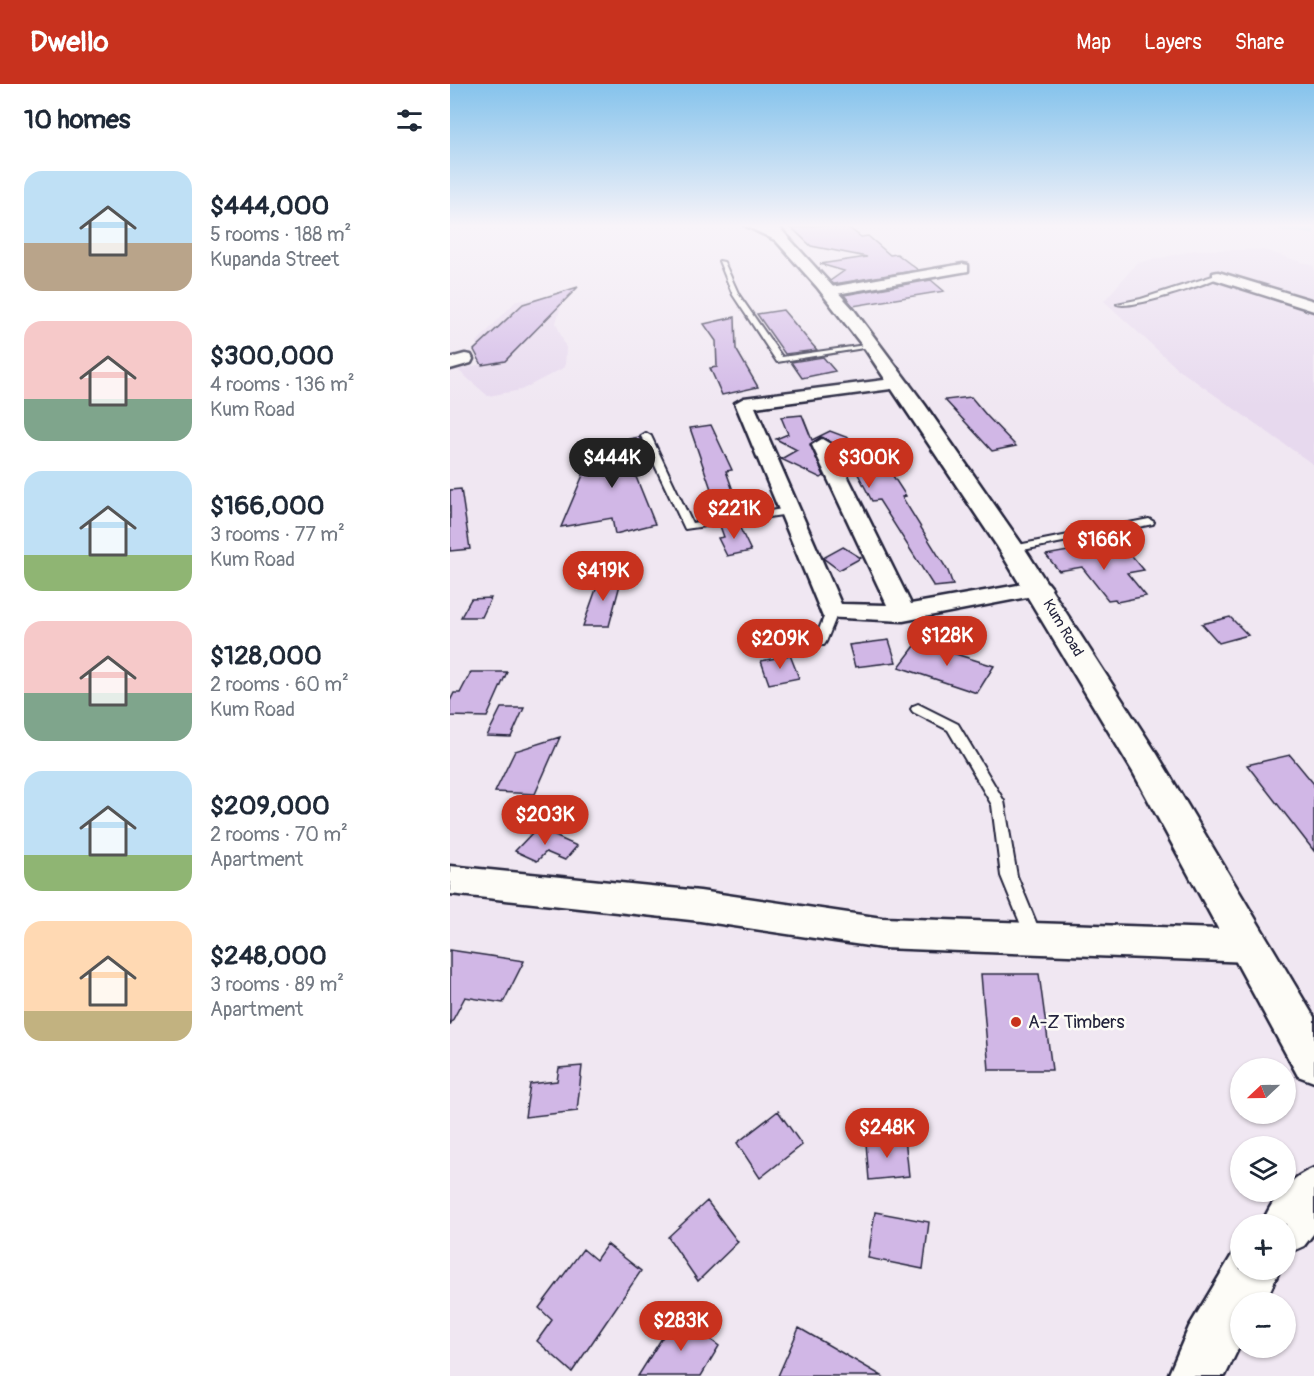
<!DOCTYPE html>
<html lang="en">
<head>
<meta charset="utf-8">
<style>
	body { margin:0; font-family:Pangolin,sans-serif; background:#f2f2f3; color:#1f2937; height:100vh; display:flex; flex-direction:column; font-size:22px; white-space:nowrap }
	* { box-sizing:border-box; margin:0 }
	p { font-size:20px; color:#747a83 }
	.icon { flex:none; width:33px; height:33px; fill:none; stroke:currentColor; stroke-width:2; stroke-linecap:round; stroke-linejoin:round }
	.map { position:relative; flex:1; overflow:hidden }
	.sheet { display:flex; flex-direction:column; background:#fff; width:450px }
	.sheet>* { flex:none }
	.needle { width:39px; rotate:248deg }
	.buttons { position:absolute; left:780px; top:974px; display:grid; gap:12px }
	.buttons a { display:grid; place-items:center; width:66px; height:66px; border-radius:50%; background:#fff; box-shadow:0 2px 4px #0004; font-size:30px }
	.price { position:absolute; translate:-50% -51px; padding:0 14px; border-radius:21px; background:#c8321e; color:#fff; font-size:20px; line-height:39px; filter:drop-shadow(0 2px 3px #0008) }
	.price::after { content:''; position:absolute; left:50%; top:36px; width:18px; height:14px; margin-left:-9px; background:inherit; clip-path:polygon(0 0,100% 0,50% 100%) }
	.price.on { background:#222; color:#fff }
	ul { padding:0; list-style:none }
	li { display:flex; align-items:center; gap:18px; height:150px; padding:0 24px }
	li span { display:grid; place-items:center; flex:none; width:168px; height:120px; border-radius:18px; color:#555 }
	li>.icon { margin-inline-start:auto }
	span .icon { width:72px; height:72px; fill:#fffc; stroke-width:1 }
	li b { font-size:26px }
	h2 { display:flex; justify-content:space-between; align-items:center; height:72px; padding:0 24px; font-size:26px }
	header { display:flex; align-items:center; gap:36px; box-sizing:border-box; height:84px; padding:0 30px; background:#c8321e; color:#fff }
	header strong { font-size:28px }
	nav { display:flex; gap:33px; margin-inline-start:auto; font-size:21px }
	main { display:flex; flex:1; min-height:0 }
	.map>svg:first-child { display:block }
</style>
</head>
<body>
<header>
<strong>Dwello</strong>
<nav><a>Map</a><a>Layers</a><a>Share</a></nav>
</header>
<main>
<section class="sheet">
<h2>10 homes<svg class="icon" aria-label="filters" viewBox="0 0 24 24"><path d="M4 7h16M4 17h16"/><circle cx="9" cy="7" r="2"/><circle cx="15" cy="17" r="2"/></svg></h2>
<ul>
<li><span style="background:linear-gradient(#bfe0f5 60%,#b9a48a 0)"><svg class="icon" aria-label="home" viewBox="0 0 24 24"><path d="M3 11l9-7 9 7M6 9v11h12V9"/></svg></span><div><b>$444,000</b><p>5 rooms · 188 m²</p><p>Kupanda Street</p></div></li>
<li><span style="background:linear-gradient(#f6c9c9 65%,#7fa58c 0)"><svg class="icon" aria-label="home" viewBox="0 0 24 24"><path d="M3 11l9-7 9 7M6 9v11h12V9"/></svg></span><div><b>$300,000</b><p>4 rooms · 136 m²</p><p>Kum Road</p></div></li>
<li><span style="background:linear-gradient(#bfe0f5 70%,#8fb573 0)"><svg class="icon" aria-label="home" viewBox="0 0 24 24"><path d="M3 11l9-7 9 7M6 9v11h12V9"/></svg></span><div><b>$166,000</b><p>3 rooms · 77 m²</p><p>Kum Road</p></div></li>
<li><span style="background:linear-gradient(#f6c9c9 60%,#7fa58c 0)"><svg class="icon" aria-label="home" viewBox="0 0 24 24"><path d="M3 11l9-7 9 7M6 9v11h12V9"/></svg></span><div><b>$128,000</b><p>2 rooms · 60 m²</p><p>Kum Road</p></div></li>
<li><span style="background:linear-gradient(#bfe0f5 70%,#8fb573 0)"><svg class="icon" aria-label="home" viewBox="0 0 24 24"><path d="M3 11l9-7 9 7M6 9v11h12V9"/></svg></span><div><b>$209,000</b><p>2 rooms · 70 m²</p><p>Apartment</p></div></li>
<li><span style="background:linear-gradient(#ffd9b3 75%,#c2b280 0)"><svg class="icon" aria-label="home" viewBox="0 0 24 24"><path d="M3 11l9-7 9 7M6 9v11h12V9"/></svg></span><div><b>$248,000</b><p>3 rooms · 89 m²</p><p>Apartment</p></div></li>
</ul>
</section>
<div class="map">
<svg width="864" height="1292" viewBox="0 0 864 1292">
	<rect width="100%" height="100%" fill="#f0e7f2"/>
	<filter id="ink" filterUnits="userSpaceOnUse"><feTurbulence type="fractalNoise" baseFrequency=".0167" numOctaves="2"/><feDisplacementMap in="SourceGraphic" scale="12" xChannelSelector="R" yChannelSelector="G"/><feConvolveMatrix kernelMatrix="1 2 1 2 8 2 1 2 1" color-interpolation-filters="sRGB"/></filter>
	<g filter="url(#ink)">
		<path fill="#e7d9ee" d="M 746,166 L 813,166 L 864,182 L 864,381 L 728,285 L 654,217 L 687,179 Z
			M 89,214 L 112,219 L 106,239 L 116,264 L 115,283 L 71,306 L 38,312 L 8,286 L 35,279 L 26,259 L 66,217 Z"/>
		<g fill="none" stroke-linecap="round" stroke-linejoin="round">
			<path fill="#91daf3" fill-rule="evenodd" d="M 824,141 L 864,141 L 864,150 L 833,147 Z"/>
		</g>
		<path fill="#d1b7e6" stroke="#22223b" stroke-width="1.5" d="M 372,141 L 395,141 L 411,153 L 418,152 L 440,171 L 447,170 L 468,186 L 384,200 L 380,197 L 394,187 L 370,180 L 417,173 L 361,162 L 342,144 Z
			M 481,196 L 494,207 L 403,222 L 394,211 Z
			M 128,203 L 55,277 L 32,281 L 24,266 L 73,220 Z
			M 333,226 L 360,258 L 367,266 L 335,270 L 307,230 Z
			M 285,233 L 286,265 L 308,303 L 272,311 L 260,284 L 267,283 L 266,257 L 254,240 Z
			M 373,273 L 385,287 L 352,294 L 341,278 Z
			M 521,313 L 537,332 L 566,362 L 542,367 L 495,316 Z
			M 352,331 L 362,356 L 380,347 L 425,364 L 456,412 L 452,413 L 498,487 L 503,501 L 484,503 L 429,416 L 422,417 L 398,371 L 392,376 L 383,359 L 371,353 L 360,360 L 374,392 L 371,394 L 331,375 L 347,366 L 326,355 L 338,350 L 331,333 Z
			M 261,341 L 282,386 L 276,387 L 291,429 L 267,433 L 258,407 L 261,405 L 240,344 Z
			M 189,353 L 200,376 L 182,378 L 182,383 L 205,440 L 165,450 L 162,434 L 111,443 L 136,384 L 150,384 L 145,366 L 151,365 L 150,360 Z
			M 11,405 L 20,465 L 0,467 L 0,406 Z
			M 288,440 L 301,467 L 277,472 L 268,454 L 274,453 L 270,442 Z
			M 393,463 L 411,474 L 389,486 L 373,474 Z
			M 640,463 L 649,473 L 677,466 L 694,486 L 677,489 L 696,512 L 667,518 L 665,515 L 658,516 L 632,483 L 609,487 L 596,471 Z
			M 172,493 L 159,542 L 133,542 L 150,494 Z
			M 41,514 L 32,533 L 11,533 L 21,515 Z
			M 780,533 L 798,551 L 769,559 L 752,540 Z
			M 439,556 L 446,578 L 405,583 L 399,561 Z
			M 468,558 L 512,572 L 544,582 L 527,609 L 449,583 Z
			M 340,571 L 349,594 L 319,600 L 311,577 Z
			M 21,588 L 57,588 L 37,633 L 0,632 L 0,617 L 4,609 L 10,609 Z
			M 51,624 L 74,624 L 61,653 L 37,652 Z
			M 110,653 L 85,710 L 45,708 L 65,667 Z
			M 840,671 L 864,700 L 864,767 L 797,681 Z
			M 87,744 L 127,762 L 115,776 L 96,768 L 87,777 L 65,767 Z
			M 0,866 L 74,877 L 53,919 L 15,913 L 0,941 Z
			M 531,890 L 589,890 L 602,986 L 539,986 Z
			M 132,982 L 127,1027 L 75,1033 L 80,1000 L 107,997 L 109,984 Z
			M 328,1027 L 352,1061 L 310,1094 L 287,1059 Z
			M 455,1054 L 459,1092 L 419,1096 L 416,1059 Z
			M 257,1117 L 288,1158 L 248,1197 L 218,1153 Z
			M 425,1128 L 479,1138 L 473,1185 L 418,1174 Z
			M 157,1160 L 191,1187 L 122,1288 L 87,1257 L 102,1236 L 89,1224 L 133,1165 L 146,1176 Z
			M 227,1230 L 269,1262 L 251,1292 L 188,1292 Z
			M 349,1244 L 432,1292 L 328,1292 Z"/>
		<g fill="none" stroke-linecap="round" stroke-linejoin="round">
			<defs>
				<path id="lane" d="M 269,177 L 274,178 L 289,211 L 332,273 L 422,260 L 426,262 L 327,278 L 283,211 Z
					M 766,191 L 771,192 C 758,200 679,226 667,220 L 691,215 Z
					M 196,349 L 201,352 L 242,439 L 339,424 L 344,427 L 339,430 L 235,445 L 191,352 Z
					M 699,435 L 704,438 L 703,440 L 563,468 L 558,465 L 563,462 Z
					M 382,524 L 388,528 L 376,558 L 374,561 L 366,561 L 364,558 L 376,528 Z
					M 468,620 L 508,640 L 554,717 L 567,792 L 592,853 L 590,858 L 584,860 L 578,858 L 551,792 L 542,721 L 498,646 L 463,628 L 461,625 L 463,622 Z"/>
				<path id="street" d="M 294,141 L 310,141 L 340,155 L 339,158 L 329,158 Z
					M 513,180 L 518,181 L 518,187 L 381,211 L 374,207 L 381,203 Z
					M 768,188 L 864,217 L 864,227 L 763,195 L 763,189 Z
					M 15,270 L 21,271 L 23,275 L 21,279 L 0,285 L 0,274 Z
					M 450,294 L 459,299 L 456,303 L 305,323 L 391,520 L 437,521 L 362,361 L 372,355 L 382,361 L 461,520 L 590,497 L 598,499 L 602,504 L 598,509 L 453,537 L 373,533 L 285,319 L 294,314 Z
					M 0,782 L 250,807 L 432,834 L 801,846 L 814,851 L 819,862 L 814,873 L 801,878 L 432,864 L 250,837 L 0,810 Z"/>
				<path id="secondary" d="M 312,141 L 327,141 L 404,226 L 475,321 L 573,462 L 707,670 L 864,933 L 864,998 L 848,992 L 683,688 L 547,462 L 415,265 L 367,203 Z
					M 864,1084 L 864,1149 L 854,1162 L 836,1170 L 836,1140 L 812,1140 C 822,1115 839,1094 864,1084 Z
					M 790,1164 L 790,1185 L 830,1185 L 815,1218 L 790,1218 L 790,1261 L 775,1292 L 718,1292 L 739,1243 L 785,1166 Z"/>
			</defs>
			<use href="#lane" stroke="#22223b" stroke-width="4"/>
			<use href="#street" stroke="#22223b" stroke-width="5"/>
			<use href="#secondary" stroke="#22223b" stroke-width="5"/>
			<use href="#lane" fill="#fdfcf7" fill-rule="evenodd"/>
			<use href="#street" fill="#fdfcf7" fill-rule="evenodd"/>
			<use href="#secondary" fill="#fdfcf7" fill-rule="evenodd"/>
		</g>
	</g>
	<linearGradient id="sky" x2="0" y2="1"><stop stop-color="#85c3ec"/><stop offset="0.44" stop-color="#f8f4f9"/><stop offset="1" stop-color="#f8f4f9" stop-opacity="0"/></linearGradient>
	<rect width="864" height="322" fill="url(#sky)"/>
	<circle fill="#c8321e" stroke="#fdfcf7" stroke-width="2" cx="566" cy="938" r="6"/>
	<g text-anchor="middle" dominant-baseline="central" stroke-width="5" stroke-linejoin="round" paint-order="stroke">
		<g font-size="15" fill="#22223b" stroke="#fdfcf7">
			<text transform="translate(613 544) rotate(59)">Kum Road</text>
		</g>
		<g font-size="18" fill="#22223b" stroke="#fdfcf7" text-anchor="start">
			<text x="578" y="938">A-Z Timbers</text>
		</g>
	</g>
</svg>
<div class="buttons">
<a><svg class="needle" viewBox="-14 -14 28 28"><path d="M0-13l5 13h-10z" fill="#e53935"/><path d="M0 13l5-13h-10z" fill="#747a83"/></svg></a>
<a><svg class="icon" aria-label="layers" viewBox="0 0 24 24"><path d="M12 4l9 5-9 5-9-5zM3 14l9 5 9-5"/></svg></a>
<a>+</a>
<a>−</a>
</div>
<b class="price on" style="left:162px;top:405px">$444K</b>
<b class="price" style="left:419px;top:405px">$300K</b>
<b class="price" style="left:284px;top:456px">$221K</b>
<b class="price" style="left:654px;top:487px">$166K</b>
<b class="price" style="left:153px;top:518px">$419K</b>
<b class="price" style="left:497px;top:583px">$128K</b>
<b class="price" style="left:330px;top:586px">$209K</b>
<b class="price" style="left:95px;top:762px">$203K</b>
<b class="price" style="left:437px;top:1075px">$248K</b>
<b class="price" style="left:231px;top:1268px">$283K</b>
</div>
</main>
</body>
</html>
